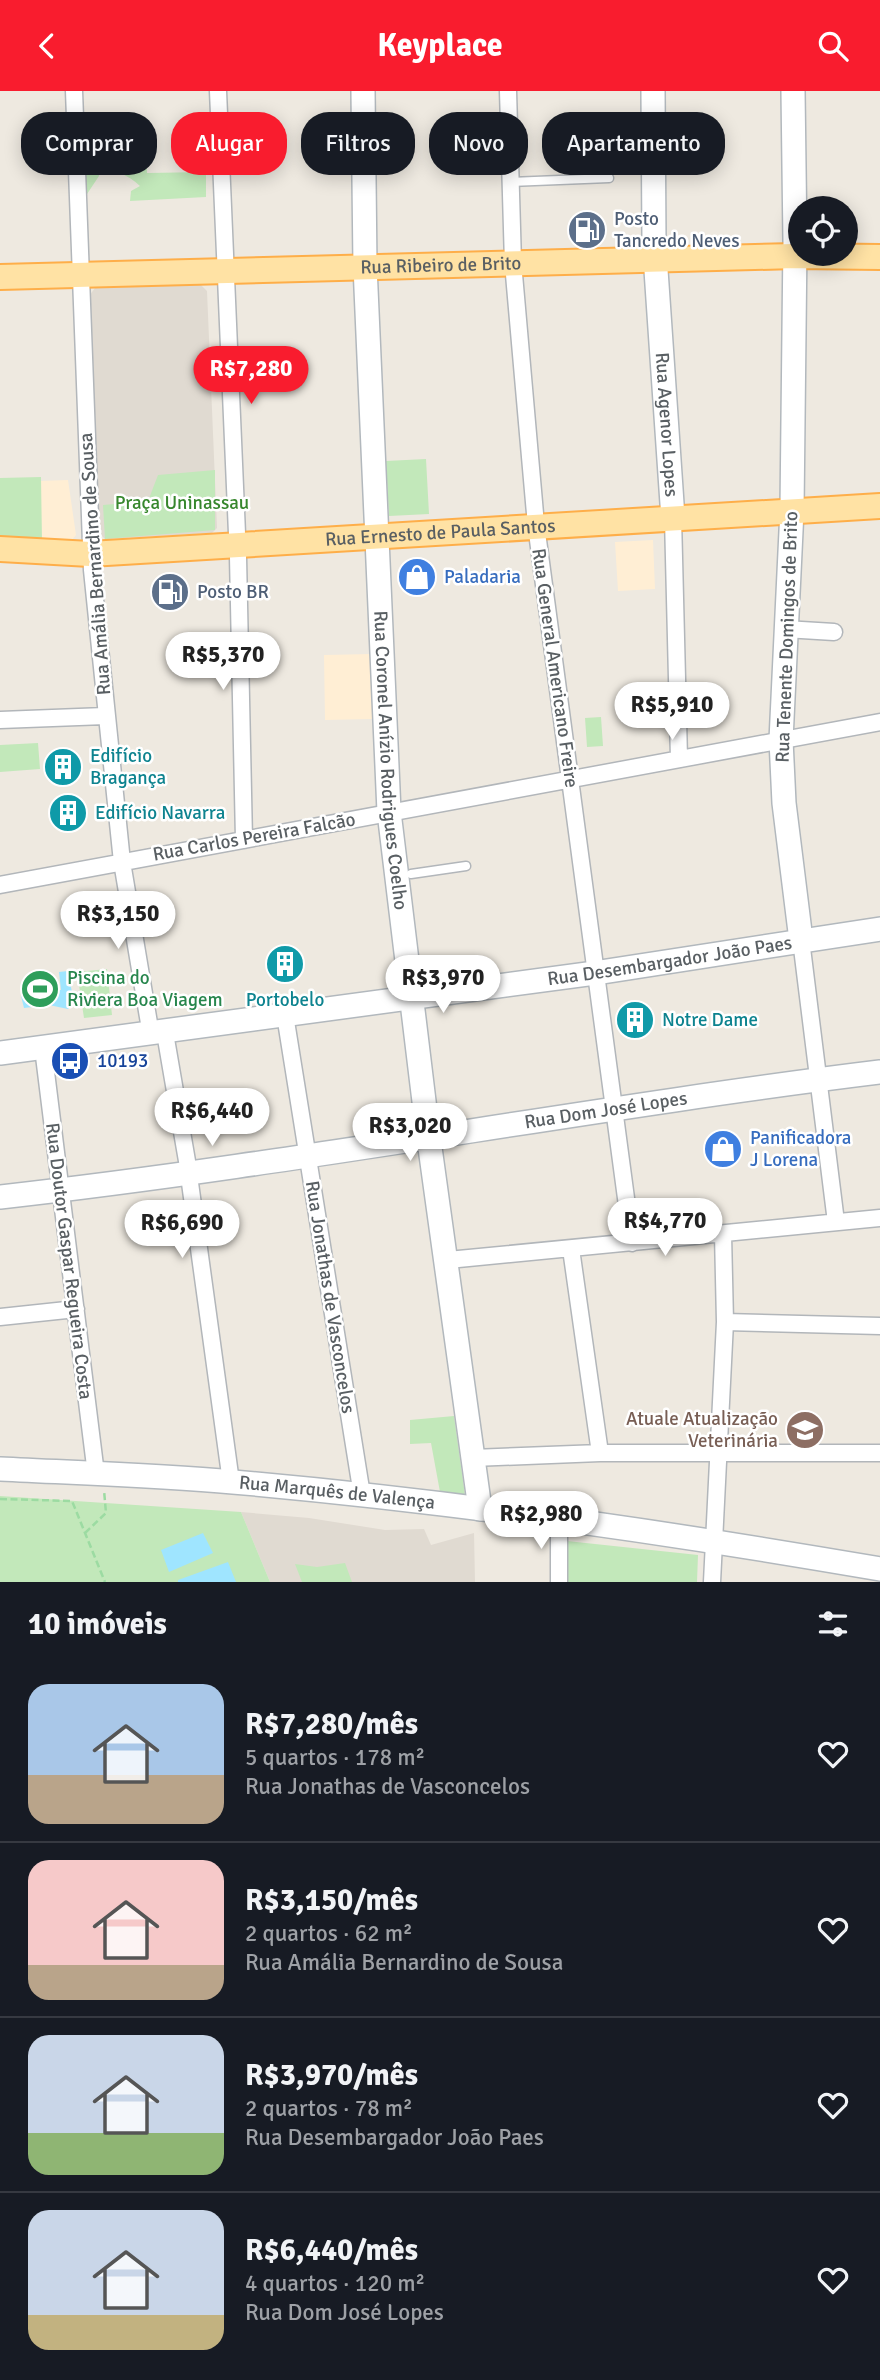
<!DOCTYPE html>
<html lang="pt">
<head>
<meta charset="utf-8">
<style>
	body { margin:0; font-family:Signika,sans-serif; background:#242831; color:#f1f3f6; height:100vh; display:flex; flex-direction:column; font-size:26px; white-space:nowrap }
	* { box-sizing:border-box; margin:0 }
	p { font-size:23px; color:#9ea1a6 }
	.icon { flex:none; width:38px; height:38px; fill:none; stroke:currentColor; stroke-width:2; stroke-linecap:round; stroke-linejoin:round }
	.map { position:relative; height:1491px; overflow:hidden }
	.side { display:flex; flex-direction:column; background:#171b24; flex:1 }
	.side>* { flex:none }
	.top-card { position:absolute; left:21px; top:21px; width:838px; height:63px; display:flex; gap:14px }
	.tools { position:absolute; left:788px; top:105px; display:grid; gap:14px }
	.tools a { display:grid; place-items:center; width:70px; height:70px; border-radius:50%; background:#171b24; box-shadow:0 4px 18px #0003; font-size:35px }
	.price { position:absolute; translate:-50% -60px; padding:0 16px; border-radius:24px; background:#fff; color:#222; font-size:23px; line-height:46px; filter:drop-shadow(0 2px 4px #0008) }
	.price::after { content:''; position:absolute; left:50%; top:42px; width:21px; height:16px; margin-left:-10px; background:inherit; clip-path:polygon(0 0,100% 0,50% 100%) }
	.price.selected { background:#f91c2e; color:#fff }
	ul { padding:0; list-style:none }
	li { display:flex; align-items:center; gap:21px; height:175px; padding:0 28px }
	li+li { border-top:2px solid #363941 }
	li span { display:grid; place-items:center; flex:none; width:196px; height:140px; border-radius:21px; color:#555 }
	li>.icon { margin-inline-start:auto }
	span .icon { width:84px; height:84px; fill:#fffc; stroke-width:1 }
	li b { font-size:30px }
	h2 { display:flex; justify-content:space-between; align-items:center; height:84px; padding:0 28px; font-size:30px }
	.chip { padding:0 24px; border-radius:28px; background:#171b24; box-shadow:0 4px 18px #0003; font-size:24px; line-height:63px }
	.chip.selected { background:#f91c2e; color:#fff }
	header { display:flex; justify-content:space-between; align-items:center; height:91px; padding:0 28px; background:#f91c2e; color:#fff; font-size:32px; font-weight:700 }
	.map>svg:first-child { display:block }
</style>
</head>
<body>
<header><svg class="icon" aria-label="back" viewBox="0 0 24 24"><path d="M15 5l-7 7 7 7"/></svg>Keyplace<svg class="icon" aria-label="search" viewBox="0 0 24 24"><circle cx="10" cy="10" r="6"/><path d="M15 15l6 6"/></svg></header>
<div class="map">
<svg width="880" height="1491" viewBox="0 0 880 1491">
	<rect width="100%" height="100%" fill="#eee9e0"/>
	<path fill="#ffeed4" d="M 68,389 L 76,444 L 71,450 L 42,451 L 39,390 Z
		M 653,449 L 655,498 L 618,500 L 615,451 Z
		M 372,563 L 373,628 L 325,629 L 324,564 Z"/>
	<path fill="#e0dad1" d="M 201,194 L 207,200 L 217,437 L 212,442 L 105,448 L 99,442 L 89,205 L 95,197 Z
		M 241,1421 L 309,1427 L 385,1439 L 424,1438 L 431,1454 L 474,1442 L 475,1491 L 270,1491 Z"/>
	<path fill="#c2e8ba" d="M 146,57 L 147,82 L 206,81 L 206,106 L 130,110 L 131,100 L 140,95 C 128,83 113,81 103,69 L 98,74 L 99,85 L 87,103 L 84,62 Z
		M 426,368 L 429,423 L 389,425 L 386,370 Z
		M 215,379 L 215,439 L 105,448 L 103,414 L 148,410 L 158,384 Z
		M 41,386 L 42,451 L 0,454 L 0,387 Z
		M 601,626 L 603,655 L 587,656 L 585,627 Z
		M 38,652 L 40,678 L 0,681 L 0,654 Z
		M 107,878 L 112,924 L 84,927 L 77,881 Z
		M 454,1325 L 465,1404 L 440,1401 L 431,1352 L 410,1353 L 410,1329 Z
		M 0,1405 L 241,1421 L 270,1491 L 0,1491 Z
		M 567,1450 L 698,1464 L 697,1491 L 567,1491 Z
		M 345,1472 L 352,1491 L 302,1491 L 295,1473 L 317,1476 Z"/>
	<path fill="#9fe5ff" d="M 68,880 L 74,912 L 68,918 L 49,914 L 24,917 L 21,905 L 31,891 L 44,889 L 54,899 L 61,899 L 59,881 Z
		M 231,1016 L 234,1037 L 199,1042 L 196,1021 Z
		M 203,1442 L 213,1462 L 169,1481 L 161,1459 Z
		M 228,1471 L 236,1491 L 178,1491 L 178,1489 Z"/>
	<g fill="none" stroke-linecap="round" stroke-linejoin="round">
		<defs>
			<path id="lane" d="M 510,91 L 609,87
				M 411,783 L 466,775"/>
			<path id="street" d="M 74,0 L 92,479 L 122,771 L 151,944
				M 218,0 L 238,466 L 244,749
				M 508,0 L 513,172 L 536,434 L 632,1152
				M 673,427 L 679,668
				M 785,538 L 834,541
				M 0,629 L 105,625
				M 0,794 L 880,631
				M 801,849 L 836,1131
				M 285,924 L 362,1404
				M 165,942 L 187,1070 L 231,1391
				M 43,957 L 96,1383
				M 571,1158 L 600,1362
				M 448,1169 L 880,1127
				M 0,1226 L 76,1218
				M 725,1231 L 880,1235
				M 473,1367 L 600,1362 L 880,1362
				M 559,1429 L 559,1491
				M 712,1491 L 725,1231 L 723,1143"/>
			<g id="secondary">
				<path id="s1" d="M 363,0 L 365,175 L 389,721 L 427,1035 L 480,1418"/>
				<path id="s2" d="M 653,0 L 654,150 L 673,427"/>
				<path d="M 793,0 L 795,151 L 792,419 L 781,649 L 784,712 L 801,849"/>
				<path id="s3" d="M 0,962 L 595,882 L 880,838"/>
				<path id="s4" d="M 0,1106 C 295,1073 586,1017 880,981"/>
				<path id="s5" d="M 0,1378 C 78,1382 156,1384 233,1391 C 450,1410 666,1441 880,1478"/>
			</g>
			<g id="primary">
				<path id="s6" d="M 0,186 L 795,165 L 880,166"/>
				<path id="s7" d="M 0,458 L 90,463 L 880,415"/>
			</g>
		</defs>
		<use href="#lane" stroke="#b2b6ba" stroke-width="11"/>
		<use href="#street" stroke="#b2b6ba" stroke-width="19"/>
		<use href="#secondary" stroke="#b2b8bd" stroke-width="26"/>
		<use href="#primary" stroke="#feae49" stroke-width="28"/>
		<path stroke="#9cdba2" stroke-width="2.5" stroke-dasharray="7 3.5" stroke-linecap="butt" d="M 0,1408 L 72,1410 L 105,1491
			M 85,1442 L 106,1422 L 104,1399"/>
		<use href="#lane" stroke="#fff" stroke-width="8"/>
		<use href="#street" stroke="#fff" stroke-width="16"/>
		<use href="#secondary" stroke="#fff" stroke-width="23"/>
		<use href="#primary" stroke="#ffe2a4" stroke-width="24"/>
	</g>
	<defs>
		<symbol id="fuel-disc" viewBox="-11 -11 22 22"><circle r="9.5" fill="#5c6f8a" stroke="#fff"/><path d="M-5.5-6h7V0h2V4h1.3V-2.5L3-4.5l.8-.8L6-3V5H2.5V1h-1V6h-7ZM-4.2-4.7v3.2H.2V-4.7Z" fill="#fff"/></symbol>
		<symbol id="shop-disc" viewBox="-11 -11 22 22"><circle r="9.5" fill="#3f7fe0" stroke="#fff"/><path d="M-5-2.5h2.3a2.7 3.5 0 0 1 5.4 0H5L5.5 6h-11ZM-1.5-2.5h3a1.5 2.3 0 0 0-3 0Z" fill="#fff"/></symbol>
		<symbol id="building-disc" viewBox="-11 -11 22 22"><circle r="9.5" fill="#0f9aa8" stroke="#fff"/><path d="M-4-6H4V6H1V3H-1V6H-4ZM-2.5-4.3h1.7v1.8h-1.7ZM.8-4.3h1.7v1.8H.8ZM-2.5-1h1.7V.8h-1.7ZM.8-1h1.7V.8H.8Z" fill="#fff"/></symbol>
		<symbol id="stadium-disc" viewBox="-11 -11 22 22"><circle r="9.5" fill="#2e9e5b" stroke="#fff"/><path d="M0-5a6.5 5 0 1 0 0 10a6.5 5 0 1 0 0-10ZM-3.5-1.8h7v3.6h-7Z" fill="#fff"/></symbol>
		<symbol id="bus-disc" viewBox="-11 -11 22 22"><circle r="9.5" fill="#1a4fb4" stroke="#fff"/><path d="M-5-6H5V4H4V6H2V4H-2V6H-4V4H-5ZM-3.5-4V0h7V-4ZM-3.5 1.2v1.5H-2V1.2ZM2 1.2v1.5H3.5V1.2Z" fill="#fff"/></symbol>
		<symbol id="university-disc" viewBox="-11 -11 22 22"><circle r="9.5" fill="#8d6e63" stroke="#fff"/><path d="M0-5L7-2L0 1L-7-2ZM-4 1L0 2.5L4 1V4Q0 6-4 4Z" fill="#fff"/></symbol>
	</defs>
	<g fill-rule="evenodd">
		<use href="#fuel-disc" x="565" y="117" width="44" height="44"/>
		<use href="#shop-disc" x="395" y="464" width="44" height="44"/>
		<use href="#fuel-disc" x="148" y="479" width="44" height="44"/>
		<use href="#building-disc" x="41" y="654" width="44" height="44"/>
		<use href="#building-disc" x="46" y="700" width="44" height="44"/>
		<use href="#building-disc" x="263" y="851" width="44" height="44"/>
		<use href="#stadium-disc" x="18" y="876" width="44" height="44"/>
		<use href="#building-disc" x="613" y="907" width="44" height="44"/>
		<use href="#bus-disc" x="48" y="948" width="44" height="44"/>
		<use href="#shop-disc" x="701" y="1036" width="44" height="44"/>
		<use href="#university-disc" x="783" y="1317" width="44" height="44"/>
	</g>
	<g text-anchor="middle" dominant-baseline="central" stroke-width="5" stroke-linejoin="round" paint-order="stroke">
		<g font-size="19" fill="#4e5e75" stroke="#fff" text-anchor="start">
			<text x="614" y="128">Posto<tspan x="614" dy="22">Tancredo Neves</tspan></text>
			<text x="197" y="501">Posto BR</text>
		</g>
		<g font-size="19" fill="#595f63" stroke="#fff">
			<text stroke="none"><textPath href="#s6" startOffset="441">Rua Ribeiro de Brito</textPath></text>
			<text stroke="none"><textPath href="#s2" startOffset="334">Rua Agenor Lopes</textPath></text>
			<text stroke="none"><textPath href="#s7" startOffset="441">Rua Ernesto de Paula Santos</textPath></text>
			<text transform="translate(95 473) rotate(-94)">Rua Amália Bernardino de Sousa</text>
			<text transform="translate(787 546) rotate(-88)">Rua Tenente Domingos de Brito</text>
			<text transform="translate(555 577) rotate(82)">Rua General Americano Freire</text>
			<text stroke="none"><textPath href="#s1" startOffset="670">Rua Coronel Anízio Rodrigues Coelho</textPath></text>
			<text transform="translate(254 746) rotate(-10)">Rua Carlos Pereira Falcão</text>
			<text stroke="none"><textPath href="#s3" startOffset="676">Rua Desembargador João Paes</textPath></text>
			<text stroke="none"><textPath href="#s4" startOffset="612">Rua Dom José Lopes</textPath></text>
			<text transform="translate(69 1170) rotate(83)">Rua Doutor Gaspar Regueira Costa</text>
			<text transform="translate(330 1206) rotate(81)">Rua Jonathas de Vasconcelos</text>
			<text stroke="none"><textPath href="#s5" startOffset="338">Rua Marquês de Valença</textPath></text>
		</g>
		<g font-size="19" fill="#37872d" stroke="#fff">
			<text x="182" y="412">Praça Uninassau</text>
		</g>
		<g font-size="19" fill="#366cbe" stroke="#fff" text-anchor="start">
			<text x="444" y="486">Paladaria</text>
			<text x="750" y="1047">Panificadora<tspan x="750" dy="22">J Lorena</tspan></text>
		</g>
		<g font-size="19" fill="#0d838f" stroke="#fff" text-anchor="start">
			<text x="90" y="665">Edifício<tspan x="90" dy="22">Bragança</tspan></text>
			<text x="95" y="722">Edifício Navarra</text>
			<text x="285" y="909" text-anchor="middle">Portobelo</text>
			<text x="662" y="929">Notre Dame</text>
		</g>
		<g font-size="19" fill="#27864d" stroke="#fff" text-anchor="start">
			<text x="67" y="887">Piscina do<tspan x="67" dy="22">Riviera Boa Viagem</tspan></text>
		</g>
		<g font-size="19" fill="#164399" stroke="#fff" text-anchor="start">
			<text x="97" y="970">10193</text>
		</g>
		<g font-size="19" fill="#785e54" stroke="#fff" text-anchor="end">
			<text x="778" y="1328">Atuale Atualização<tspan x="778" dy="22">Veterinária</tspan></text>
		</g>
	</g>
</svg>
<div class="tools">
<a><svg class="icon" aria-label="locate" viewBox="0 0 24 24"><circle cx="12" cy="12" r="6"/><path d="M12 2v4M12 18v4M2 12h4M18 12h4"/></svg></a>
</div>
<b class="price selected" style="left:251px;top:315px">R$7,280</b>
<b class="price" style="left:223px;top:601px">R$5,370</b>
<b class="price" style="left:672px;top:651px">R$5,910</b>
<b class="price" style="left:118px;top:860px">R$3,150</b>
<b class="price" style="left:443px;top:924px">R$3,970</b>
<b class="price" style="left:212px;top:1057px">R$6,440</b>
<b class="price" style="left:410px;top:1072px">R$3,020</b>
<b class="price" style="left:665px;top:1167px">R$4,770</b>
<b class="price" style="left:182px;top:1169px">R$6,690</b>
<b class="price" style="left:541px;top:1460px">R$2,980</b>
<div class="top-card">
<a class="chip">Comprar</a>
<a class="chip selected">Alugar</a>
<a class="chip">Filtros</a>
<a class="chip">Novo</a>
<a class="chip">Apartamento</a>
</div>
</div>
<section class="side">
<h2>10 imóveis<svg class="icon" aria-label="filters" viewBox="0 0 24 24"><path d="M4 7h16M4 17h16"/><circle cx="9" cy="7" r="2"/><circle cx="15" cy="17" r="2"/></svg></h2>
<ul>
<li><span style="background:linear-gradient(#a9c7e8 65%,#b9a48a 0)"><svg class="icon" aria-label="home" viewBox="0 0 24 24"><path d="M3 11l9-7 9 7M6 9v11h12V9"/></svg></span><div><b>R$7,280/mês</b><p>5 quartos · 178 m²</p><p>Rua Jonathas de Vasconcelos</p></div><svg class="icon" aria-label="heart" viewBox="0 0 24 24"><path d="M12 20l-8-8c-3-5 5-10 8-4 3-6 11-1 8 4z"/></svg></li>
<li><span style="background:linear-gradient(#f6c9c9 75%,#b9a48a 0)"><svg class="icon" aria-label="home" viewBox="0 0 24 24"><path d="M3 11l9-7 9 7M6 9v11h12V9"/></svg></span><div><b>R$3,150/mês</b><p>2 quartos · 62 m²</p><p>Rua Amália Bernardino de Sousa</p></div><svg class="icon" aria-label="heart" viewBox="0 0 24 24"><path d="M12 20l-8-8c-3-5 5-10 8-4 3-6 11-1 8 4z"/></svg></li>
<li><span style="background:linear-gradient(#c9d6e8 70%,#8fb573 0)"><svg class="icon" aria-label="home" viewBox="0 0 24 24"><path d="M3 11l9-7 9 7M6 9v11h12V9"/></svg></span><div><b>R$3,970/mês</b><p>2 quartos · 78 m²</p><p>Rua Desembargador João Paes</p></div><svg class="icon" aria-label="heart" viewBox="0 0 24 24"><path d="M12 20l-8-8c-3-5 5-10 8-4 3-6 11-1 8 4z"/></svg></li>
<li><span style="background:linear-gradient(#c9d6e8 75%,#c2b280 0)"><svg class="icon" aria-label="home" viewBox="0 0 24 24"><path d="M3 11l9-7 9 7M6 9v11h12V9"/></svg></span><div><b>R$6,440/mês</b><p>4 quartos · 120 m²</p><p>Rua Dom José Lopes</p></div><svg class="icon" aria-label="heart" viewBox="0 0 24 24"><path d="M12 20l-8-8c-3-5 5-10 8-4 3-6 11-1 8 4z"/></svg></li>
</ul>
</section>
</body>
</html>
